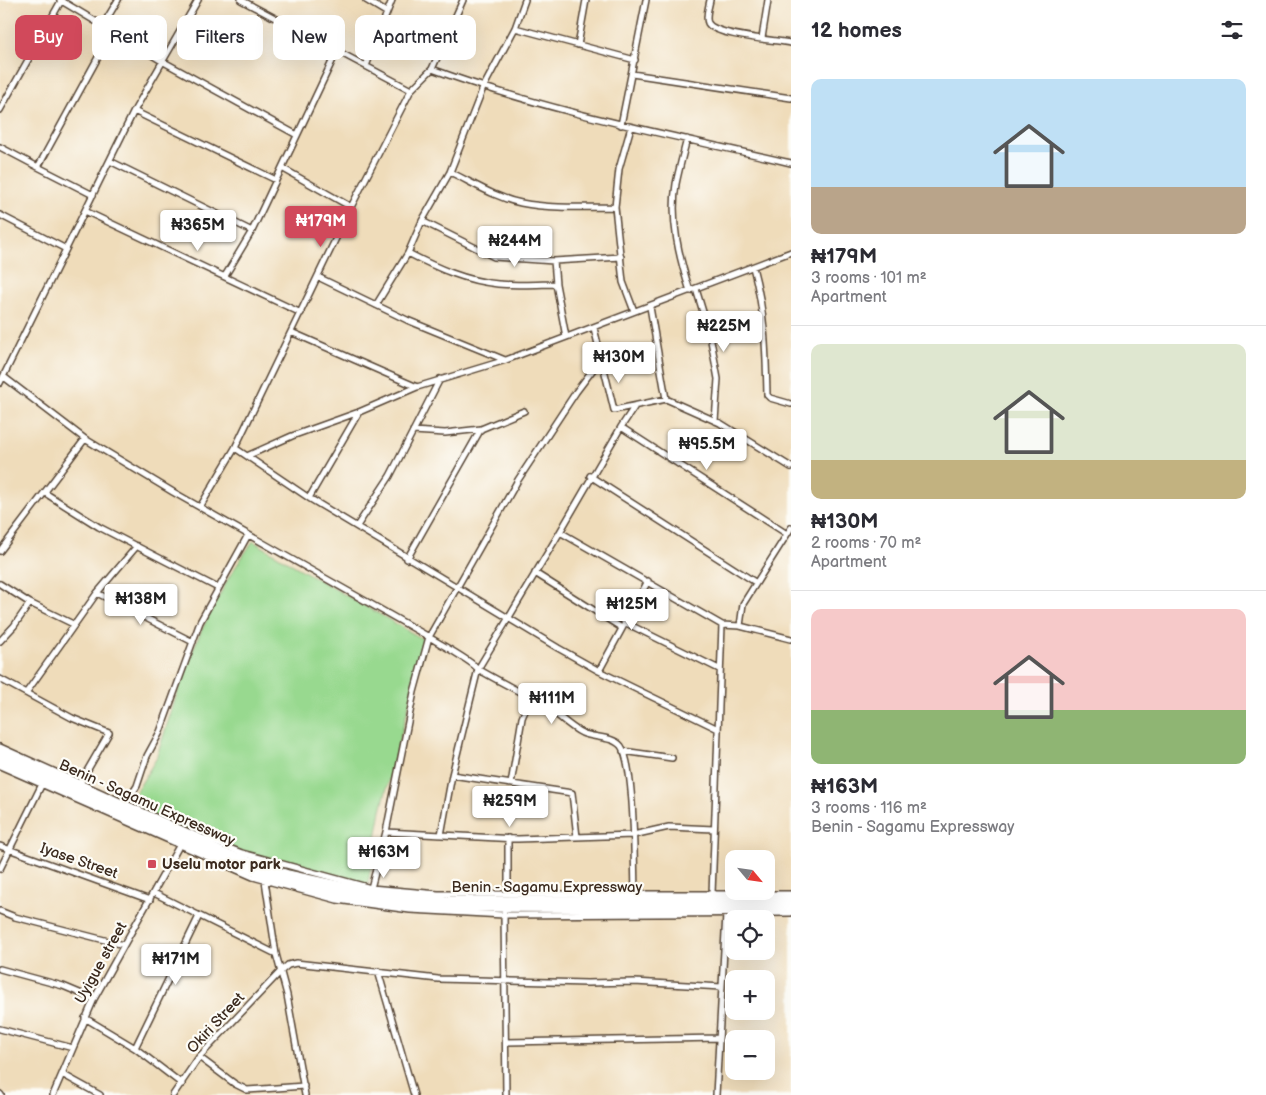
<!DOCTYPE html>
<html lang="en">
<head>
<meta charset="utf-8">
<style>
	body { margin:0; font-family:"Balsamiq Sans",sans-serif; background:#f7f7f7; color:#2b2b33; height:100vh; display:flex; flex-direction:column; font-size:19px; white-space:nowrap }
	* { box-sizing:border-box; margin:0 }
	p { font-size:16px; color:#7c7c81 }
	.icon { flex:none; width:28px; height:28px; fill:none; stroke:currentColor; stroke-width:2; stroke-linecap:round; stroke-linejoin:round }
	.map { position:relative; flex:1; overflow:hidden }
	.side { display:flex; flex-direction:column; background:#fff; width:475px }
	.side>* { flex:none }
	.guide { position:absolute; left:15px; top:15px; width:475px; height:45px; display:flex; gap:10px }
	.needle { width:32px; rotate:119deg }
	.controls { position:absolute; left:725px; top:850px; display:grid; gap:10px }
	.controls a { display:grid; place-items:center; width:50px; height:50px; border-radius:10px; background:#fff; box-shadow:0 5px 20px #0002; font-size:25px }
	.price { position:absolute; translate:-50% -42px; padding:0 11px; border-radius:5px; background:#fff; color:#222; font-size:16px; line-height:32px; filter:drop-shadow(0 1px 2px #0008) }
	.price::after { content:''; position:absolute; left:50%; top:30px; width:15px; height:11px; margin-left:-8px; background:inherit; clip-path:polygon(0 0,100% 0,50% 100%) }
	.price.selected { background:#d1495b; color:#fff }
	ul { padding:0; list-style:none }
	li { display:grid; align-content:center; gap:10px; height:265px; padding:0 20px }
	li+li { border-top:1px solid #e1e1e2 }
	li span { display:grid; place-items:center; height:155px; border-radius:10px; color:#555 }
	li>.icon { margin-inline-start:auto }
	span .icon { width:90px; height:90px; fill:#fffc; stroke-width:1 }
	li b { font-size:21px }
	h2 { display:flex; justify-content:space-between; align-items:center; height:60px; padding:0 20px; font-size:21px }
	.chip { padding:0 18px; border-radius:10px; background:#fff; box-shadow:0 5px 20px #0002; font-size:18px; line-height:45px }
	.chip.selected { background:#d1495b; color:#fff }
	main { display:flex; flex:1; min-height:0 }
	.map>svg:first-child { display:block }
</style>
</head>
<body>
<main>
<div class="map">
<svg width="791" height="1095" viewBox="0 0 791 1095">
	<rect width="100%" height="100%" fill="#fdfcf7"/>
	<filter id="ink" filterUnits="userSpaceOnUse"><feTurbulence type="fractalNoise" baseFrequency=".02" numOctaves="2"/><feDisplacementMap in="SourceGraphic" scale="10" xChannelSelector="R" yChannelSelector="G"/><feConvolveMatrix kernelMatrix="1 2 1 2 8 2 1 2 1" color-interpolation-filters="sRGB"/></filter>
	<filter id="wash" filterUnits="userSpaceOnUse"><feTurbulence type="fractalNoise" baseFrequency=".0096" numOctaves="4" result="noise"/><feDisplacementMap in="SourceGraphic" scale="20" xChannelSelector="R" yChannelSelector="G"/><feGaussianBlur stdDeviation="1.12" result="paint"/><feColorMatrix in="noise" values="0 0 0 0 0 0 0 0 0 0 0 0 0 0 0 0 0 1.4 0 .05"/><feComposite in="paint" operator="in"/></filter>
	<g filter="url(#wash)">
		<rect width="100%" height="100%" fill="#efdcba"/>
		<path fill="#98d98f" stroke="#6a8256" d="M 253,541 C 310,576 368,607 426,641 L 381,810 L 367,889 L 292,872 L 200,841 L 127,807 L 156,759 L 185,669 L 202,629 L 229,577 Z"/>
	</g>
	<g filter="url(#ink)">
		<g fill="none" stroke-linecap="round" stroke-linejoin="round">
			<defs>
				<path id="minor" d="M 60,0 L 162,61 L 297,135
					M 241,0 L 411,90
					M 366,0 L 386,12
					M 710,0 C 709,6 705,17 708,23 C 715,36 776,40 791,43
					M 103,25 L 118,0
					M 515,28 L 635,60
					M 762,38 L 768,0
					M 578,45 L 586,0
					M 366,66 L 392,0
					M 432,69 C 548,112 671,135 791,163
					M 632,74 L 791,98
					M 0,110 L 61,1
					M 134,111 L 276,180
					M 621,125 L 646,0
					M 631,127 L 619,169 L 615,207 L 623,282 L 634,311
					M 687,139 C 683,154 679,169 676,184 C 670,221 679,257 690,291
					M 0,147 L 38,167 L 113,30
					M 110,161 L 252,231
					M 38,167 L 93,195
					M 282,168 L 351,207
					M 450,172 C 473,183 496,198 521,203 C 552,209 584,207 615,207
					M 85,211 L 301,313
					M 0,215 L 66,249
					M 422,221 L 494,257 L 554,261 L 621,257
					M 408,253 C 437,268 466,281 498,284 C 517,286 537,284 556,284 L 554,261
					M 753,267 C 765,312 766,348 767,395 L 770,398 L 791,404
					M 225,276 L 252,231 L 337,51
					M 318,277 L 407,320 L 505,360
					M 556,284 L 566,337
					M 696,289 L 710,335 L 718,379 L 715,421
					M 376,305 L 408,253 L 422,221 L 450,172 L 483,88 L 515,28 L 525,0
					M 650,307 L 666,399 L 720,423 L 791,467
					M 594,328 L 614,410 L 666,399
					M 291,332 L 417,387
					M 4,377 L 85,439 L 173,492 L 429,637 C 440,644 472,661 478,669 C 500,682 523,693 545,706 C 558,714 568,726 582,733 C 593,738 613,736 621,746 C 635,765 634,866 635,894
					M 0,383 L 134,111 L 198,0
					M 635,406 L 621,427 L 787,534
					M 621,427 L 560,532 L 722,625 L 740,626 L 791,639
					M 413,431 L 445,433 L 481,429 L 524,411
					M 235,448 L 309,498 L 558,648 L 599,671 L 718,729
					M 247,456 L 292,436 L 359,412 L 417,387 L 506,360 L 791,252
					M 590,476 L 755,582
					M 45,493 L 99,527 L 218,588
					M 309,498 L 359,412
					M 200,507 L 235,448 L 351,207 L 411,90 L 432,69 L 463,0
					M 357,526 L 390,476 L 440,379
					M 0,551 L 85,439
					M 407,559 L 481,429
					M 535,573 L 622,628
					M 0,584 L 30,603 L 73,624
					M 97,593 L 193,642
					M 624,622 L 719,669
					M 740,626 L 743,604 L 791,528
					M 0,641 L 14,626 L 30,603
					M 599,671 L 648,581
					M 0,679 L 72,718 L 109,733 L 80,783
					M 26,693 L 97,593 L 137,546
					M 0,747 L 193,834 L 242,853 L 371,888 L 438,894 L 791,894
					M 623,751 L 672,758
					M 0,766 L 253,877 L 337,900 L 410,910 L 504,915 L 791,913
					M 452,775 L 572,793 L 577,837
					M 511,784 L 522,718 L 530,699
					M 126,803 L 137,786 L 147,756 L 160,732 L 200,622 L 248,535
					M 386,832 L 518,839 L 633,835 L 669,827 L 714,829
					M 441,835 L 452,775 L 478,669 L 560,532
					M 508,838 L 508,894
					M 0,846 L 150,900
					M 0,869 L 42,784
					M 265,881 L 276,954 L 287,995 L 305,1095
					M 371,888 L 386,832 L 414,692 L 429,637 L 518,480 L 576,392 L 601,359
					M 154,893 L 276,954
					M 712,894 L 722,625
					M 0,911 L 15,917 L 124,945
					M 504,913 L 506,1095
					M 0,969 L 63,986 L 94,999
					M 378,971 L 414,1095
					M 85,1018 L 135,1048 L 182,1084
					M 0,1029 L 73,1048
					M 507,1042 L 719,1038
					M 135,1048 L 199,916
					M 199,1057 L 235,1084 L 247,1090 L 304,1086
					M 62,1074 L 100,1095
					M 0,1094 L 1,1095
					M 53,1095 L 94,999 L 179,846
					M 173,1095 L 199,1057 L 281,971 L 288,965 L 296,963 L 438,979 L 587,983 L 634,982 L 722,987
					M 716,1095 L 726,914"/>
				<path id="trunk" d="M 0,753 L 223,853 L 288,875 L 379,895 L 449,901 L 791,900
					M 0,761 L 210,854 L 264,874 L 333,894 L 436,907 L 791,908"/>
			</defs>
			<use href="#minor" stroke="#564535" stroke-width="8"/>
			<use href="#trunk" stroke="#564535" stroke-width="11"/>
			<use href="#minor" stroke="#fff" stroke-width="5"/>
			<use href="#trunk" stroke="#fff" stroke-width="9"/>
		</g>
	</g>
	<rect fill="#d1495b" stroke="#fdfcf7" stroke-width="2" x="147" y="859" width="10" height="10" rx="2.5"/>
	<g text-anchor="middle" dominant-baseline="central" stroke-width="4.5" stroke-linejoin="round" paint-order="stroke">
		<g font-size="15" fill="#3b2a1e" stroke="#fdfcf7">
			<text transform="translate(147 803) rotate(24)">Benin - Sagamu Expressway</text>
			<text transform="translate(79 861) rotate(19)">Iyase Street</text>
			<text x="547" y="887">Benin - Sagamu Expressway</text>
			<text transform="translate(101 963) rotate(-61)">Uyigue street</text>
			<text transform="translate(216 1023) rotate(-47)">Okiri Street</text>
		</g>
		<g font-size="15" font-weight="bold" fill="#3b2a1e" stroke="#fdfcf7" text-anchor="start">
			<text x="162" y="864">Uselu motor park</text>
		</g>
	</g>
</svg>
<div class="controls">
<a><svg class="needle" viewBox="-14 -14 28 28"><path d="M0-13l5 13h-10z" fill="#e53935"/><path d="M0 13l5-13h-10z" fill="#7c7c81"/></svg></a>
<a><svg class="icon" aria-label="locate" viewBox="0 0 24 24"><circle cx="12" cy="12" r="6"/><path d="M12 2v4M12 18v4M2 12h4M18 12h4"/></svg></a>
<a>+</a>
<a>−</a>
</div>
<b class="price selected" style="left:321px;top:248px">₦179M</b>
<b class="price" style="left:198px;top:252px">₦365M</b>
<b class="price" style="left:515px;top:268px">₦244M</b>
<b class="price" style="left:724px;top:353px">₦225M</b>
<b class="price" style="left:619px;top:384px">₦130M</b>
<b class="price" style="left:707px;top:471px">₦95.5M</b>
<b class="price" style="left:141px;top:626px">₦138M</b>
<b class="price" style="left:632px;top:631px">₦125M</b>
<b class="price" style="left:552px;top:725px">₦111M</b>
<b class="price" style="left:510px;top:828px">₦259M</b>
<b class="price" style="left:384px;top:879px">₦163M</b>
<b class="price" style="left:176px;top:986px">₦171M</b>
<div class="guide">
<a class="chip selected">Buy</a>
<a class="chip">Rent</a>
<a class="chip">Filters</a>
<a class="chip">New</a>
<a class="chip">Apartment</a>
</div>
</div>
<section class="side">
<h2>12 homes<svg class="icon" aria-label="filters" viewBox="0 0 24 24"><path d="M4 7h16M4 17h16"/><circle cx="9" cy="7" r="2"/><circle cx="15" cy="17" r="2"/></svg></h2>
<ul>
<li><span style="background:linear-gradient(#bfe0f5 70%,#b9a48a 0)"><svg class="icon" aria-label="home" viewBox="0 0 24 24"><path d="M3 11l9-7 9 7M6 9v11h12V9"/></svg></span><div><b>₦179M</b><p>3 rooms · 101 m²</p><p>Apartment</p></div></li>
<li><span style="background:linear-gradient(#dfe7d0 75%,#c2b280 0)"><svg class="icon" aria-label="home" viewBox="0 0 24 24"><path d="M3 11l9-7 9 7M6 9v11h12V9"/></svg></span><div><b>₦130M</b><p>2 rooms · 70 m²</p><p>Apartment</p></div></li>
<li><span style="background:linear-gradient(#f6c9c9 65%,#8fb573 0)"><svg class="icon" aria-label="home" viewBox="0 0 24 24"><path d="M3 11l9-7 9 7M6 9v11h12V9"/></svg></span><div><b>₦163M</b><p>3 rooms · 116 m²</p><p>Benin - Sagamu Expressway</p></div></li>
</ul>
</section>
</main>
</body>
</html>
